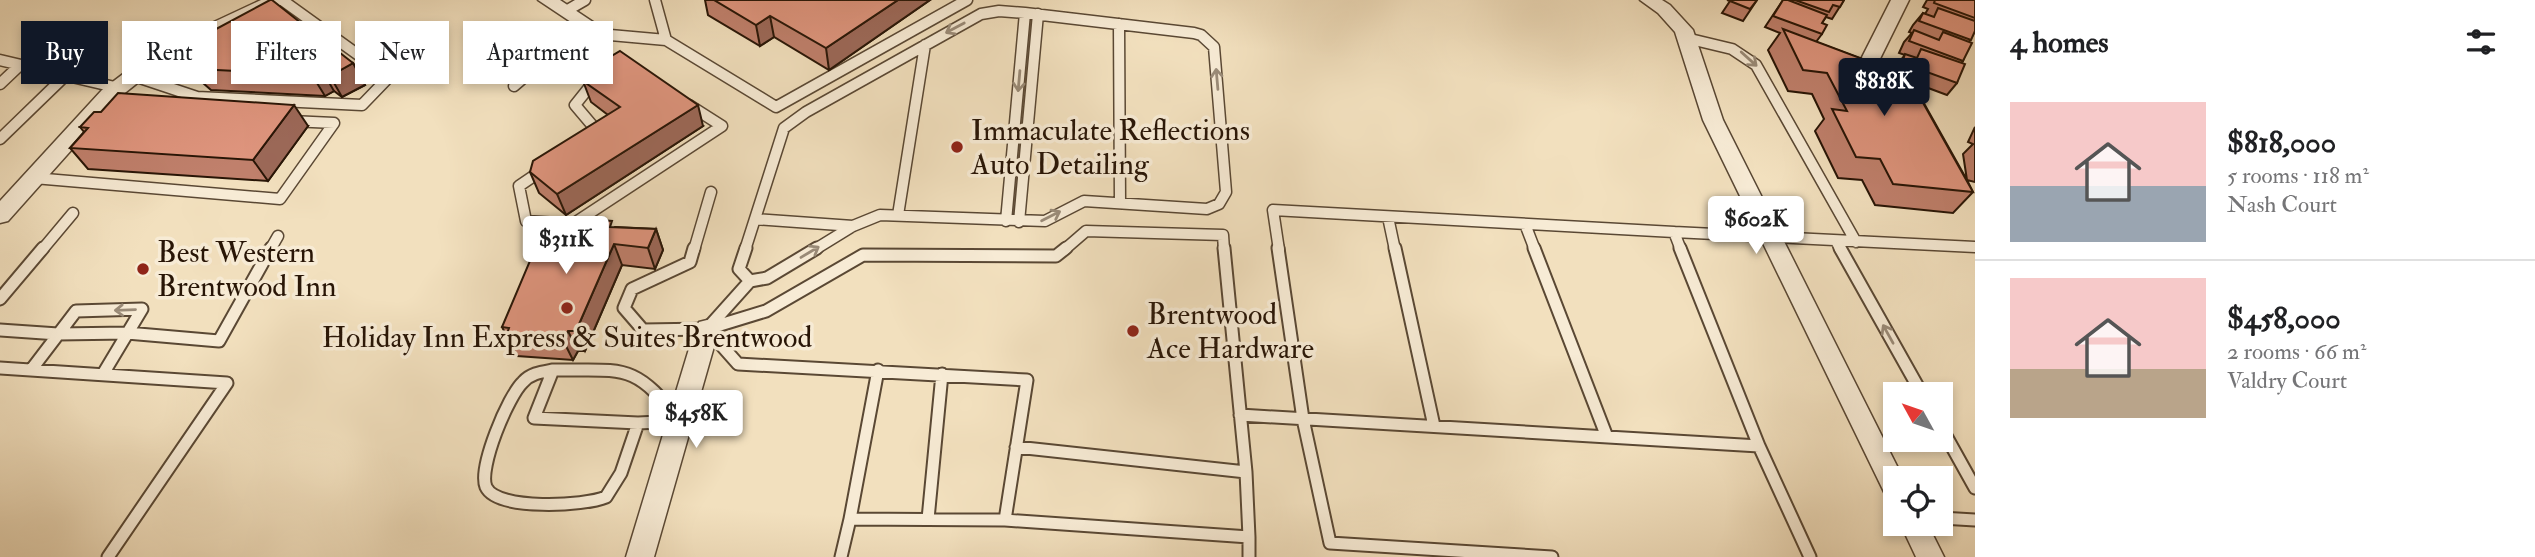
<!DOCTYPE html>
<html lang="en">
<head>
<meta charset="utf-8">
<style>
	body { margin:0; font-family:"IM FELL Double Pica",serif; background:#f2f2f2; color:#202124; height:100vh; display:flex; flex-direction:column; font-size:26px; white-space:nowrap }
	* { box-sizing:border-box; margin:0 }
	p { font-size:23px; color:#757577 }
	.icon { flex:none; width:38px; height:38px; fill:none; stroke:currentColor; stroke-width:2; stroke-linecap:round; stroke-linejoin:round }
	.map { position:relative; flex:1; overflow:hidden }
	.details { display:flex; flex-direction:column; background:#fff; width:560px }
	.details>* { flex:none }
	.top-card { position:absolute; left:21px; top:21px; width:665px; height:63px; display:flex; gap:14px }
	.needle { width:46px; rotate:310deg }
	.fabs { position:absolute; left:1883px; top:382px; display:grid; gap:14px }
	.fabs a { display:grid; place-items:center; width:70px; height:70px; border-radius:0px; background:#fff; box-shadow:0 4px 10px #0003; font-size:35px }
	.price { position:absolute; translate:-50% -60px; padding:0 16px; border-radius:7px; background:#fff; color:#222; font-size:23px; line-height:46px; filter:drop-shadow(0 2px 4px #0008) }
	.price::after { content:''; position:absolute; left:50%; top:42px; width:21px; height:16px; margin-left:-10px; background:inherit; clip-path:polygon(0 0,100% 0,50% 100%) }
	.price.current { background:#111827; color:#fff }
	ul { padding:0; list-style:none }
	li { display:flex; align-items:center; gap:21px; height:175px; padding:0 35px }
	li+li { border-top:2px solid #e0e0e0 }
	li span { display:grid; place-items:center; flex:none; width:196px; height:140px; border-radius:0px; color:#555 }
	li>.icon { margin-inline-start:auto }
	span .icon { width:84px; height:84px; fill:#fffc; stroke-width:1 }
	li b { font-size:30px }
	h2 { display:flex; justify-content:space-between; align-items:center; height:84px; padding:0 35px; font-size:30px }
	.chip { padding:0 24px; border-radius:0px; background:#fff; box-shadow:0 4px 10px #0003; font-size:24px; line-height:63px }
	.chip.current { background:#111827; color:#fff }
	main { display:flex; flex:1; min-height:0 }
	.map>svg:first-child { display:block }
</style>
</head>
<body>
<main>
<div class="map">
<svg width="1975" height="557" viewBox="0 0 1975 557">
	<rect width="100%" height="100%" fill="#f2e0be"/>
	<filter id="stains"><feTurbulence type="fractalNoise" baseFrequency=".00286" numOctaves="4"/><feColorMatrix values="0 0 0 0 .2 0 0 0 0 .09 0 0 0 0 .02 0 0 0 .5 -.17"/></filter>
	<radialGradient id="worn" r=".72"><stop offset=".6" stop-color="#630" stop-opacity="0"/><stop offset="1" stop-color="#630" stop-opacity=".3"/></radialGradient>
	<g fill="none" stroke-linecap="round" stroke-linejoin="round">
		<defs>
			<path id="service-far1" d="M 566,11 L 585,0
				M 1119,24 L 1120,203
				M 599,34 L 666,40 L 655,0
				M 1686,38 L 1732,49 L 1756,65 L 1856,242
				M 666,40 L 776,107 L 967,0
				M 0,60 L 119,88
				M 134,76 L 197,97 L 362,105 L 389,77 L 282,0
				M 0,84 L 20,65
				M 514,86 L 586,24
				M 594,133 L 597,131 L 575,105 L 599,75 L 599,32
				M 0,139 L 64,77
				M 544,169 L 519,186 L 526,221 L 573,224 L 722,126 L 689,105
				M 34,178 L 280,199 L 334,123 L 291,121
				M 898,215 L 925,45
				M 1388,217 L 1395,250
				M 755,219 L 853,226
				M 1006,221 L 1025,13
				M 1019,222 L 1038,14
				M 1525,224 L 1535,250
				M 1674,232 L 1975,247
				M 1836,241 L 1841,250
				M 42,250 L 73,213
				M 270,250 L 278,236
				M 694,250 L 711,192
				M 745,250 L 784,128 L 806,112 L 981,14 L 999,11 L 1025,13 L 1194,33 L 1201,35 L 1214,47 L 1226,192 L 1219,204 L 1207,209 L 1084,201 L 1045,221 L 880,215 L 853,226 L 814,250
				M 1064,250 L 1086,231 L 1223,235 L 1224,250
				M 1279,250 L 1273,210 L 1674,232 L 1681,250"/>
			<path id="service" d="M 694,248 L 690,262 L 632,289 L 624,308 L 643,330 L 707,329 L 766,311 L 863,255 L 1056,256 L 1066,248
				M 746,248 L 739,269 L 750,281
				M 1278,248 L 1303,419 L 1330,543 L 1552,557
				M 1395,248 L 1434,426
				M 1534,248 L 1607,437
				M 1680,248 L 1759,446
				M 1840,248 L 1922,394
				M 750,281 L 767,278 L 817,248
				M 0,299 L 43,248
				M 707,329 L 750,281
				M 707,329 L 738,364 L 1027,380 L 1005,520 L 850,519 L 841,557
				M 0,330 L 58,334 L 127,333 L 219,341 L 271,248
				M 0,368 L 227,383 L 108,557
				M 31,370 L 76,311 L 142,309 L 103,374
				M 553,370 C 542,372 531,373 523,382 C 508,396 478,468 486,487 C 497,511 585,506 606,497 L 621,473 L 638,423
				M 553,370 C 624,371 633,361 680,421 L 638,423 L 534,418 Z
				M 1240,415 L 1759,446 L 1810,557
				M 1941,427 L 1975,488
				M 1016,447 L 1246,472
				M 1941,518 L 1975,520
				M 850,519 L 878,370
				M 928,519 L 942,374
				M 1005,520 L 1249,537 L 1246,472 L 1224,248
				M 1249,537 L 1249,557"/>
			<path id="minor" d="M 261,0 L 285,0 L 282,4 L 170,57 L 116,100 L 8,221 L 0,223 L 0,201 L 102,90 L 156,49 Z
				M 538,0 L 560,0 L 608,32 L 599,38 L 592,36 Z
				M 1640,0 L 1662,0 L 1670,5 L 1693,30 L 1723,120 L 1903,478 L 1895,478 L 1895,500 L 1886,496 L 1703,120 L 1675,32 L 1658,13 Z
				M 1891,0 L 1909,0 L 1870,79 L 1856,79 L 1853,75 Z
				M 707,320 L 715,322 L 719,329 L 654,557 L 626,557 L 695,329 L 699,322 Z
				M 1900,523 L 1927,523 L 1944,557 L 1916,557 Z"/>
		</defs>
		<use href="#service-far1" stroke="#5a4834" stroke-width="13"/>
		<use href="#service" stroke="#5a4834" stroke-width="15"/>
		<use href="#minor" stroke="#5a4834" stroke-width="3"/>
		<use href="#service-far1" stroke="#f7ebd5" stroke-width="10"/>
		<use href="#service" stroke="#f7ebd5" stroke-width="11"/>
		<use href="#minor" fill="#f7ebd5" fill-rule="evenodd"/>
	</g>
	<path fill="#c0806c" stroke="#281506" stroke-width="2" d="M 705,0 L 930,0 L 829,70 L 774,37 L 760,46 L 708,15 Z
		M 1727,0 L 1757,0 L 1743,21 L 1722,13 L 1730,1 Z
		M 1783,0 L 1844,0 L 1832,19 L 1826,17 L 1822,23 L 1822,34 L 1816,42 L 1894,71 L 1896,66 L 1905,55 L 1899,53 L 1904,42 L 1912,33 L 1909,32 L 1913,25 L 1923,13 L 1925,14 L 1928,9 L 1923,7 L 1927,0 L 1975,0 L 1975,31 L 1969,42 L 1963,61 L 1961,63 L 1957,83 L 1947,95 L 1912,82 L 1967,180 L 1963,154 L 1973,144 L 1968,142 L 1975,127 L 1975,182 L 1967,180 L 1973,192 L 1953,213 L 1875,205 L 1862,180 L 1838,178 L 1815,131 L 1824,119 L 1812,94 L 1788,91 L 1768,50 L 1780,33 L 1765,27 Z
		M 205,35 L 310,37 L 330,52 L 353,63 L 365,85 L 342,97 L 334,91 L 325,96 L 211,90 L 186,68 L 171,47 Z
		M 583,81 L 703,126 L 566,215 L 539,193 L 530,172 L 608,115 L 591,102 Z
		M 308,126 L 268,181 L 88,169 L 70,148 L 84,132 L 80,127 Z
		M 615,227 L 656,229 L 663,250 L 655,269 L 622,265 L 585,351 L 578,351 L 573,360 L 517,356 L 502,327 Z"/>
	<path fill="#9c6858" stroke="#281506" stroke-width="2" d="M 898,0 L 930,0 L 829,70 L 826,48 Z
		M 770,16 L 774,37 L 760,46 L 756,25 Z
		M 301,23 L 314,44 L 295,26 Z
		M 353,63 L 365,85 L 342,97 L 330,76 Z
		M 322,70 L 334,91 L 325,96 L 312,75 Z
		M 294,105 L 308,126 L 268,181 L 253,160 Z
		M 698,105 L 703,126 L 566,215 L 557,194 Z
		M 656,229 L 663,250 L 655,269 L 648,248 Z
		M 614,244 L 622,265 L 585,351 L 576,331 Z
		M 568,331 L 578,351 L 573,360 L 563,340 Z"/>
	<path fill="#df957e" stroke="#281506" stroke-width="2" d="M 270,0 L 272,0 L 301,23 L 295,26 L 330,52 L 335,49 L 353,63 L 330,76 L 322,70 L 312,75 L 197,69 L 171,47 L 201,32 L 205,35 Z
		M 714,0 L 898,0 L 826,48 L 770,16 L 756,25 Z
		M 1730,0 L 1757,0 L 1750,9 L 1730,1 Z
		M 1783,0 L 1788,0 L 1827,15 L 1822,23 L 1827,25 L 1822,34 L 1773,16 Z
		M 1795,0 L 1844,0 L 1840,7 L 1833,5 L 1829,12 Z
		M 1935,0 L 1975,0 L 1975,18 L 1934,3 Z
		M 1938,8 L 1975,21 L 1975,31 L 1971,40 L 1919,21 L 1923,13 L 1934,17 Z
		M 1783,29 L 1908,76 L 1973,192 L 1893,184 L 1880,159 L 1856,157 L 1832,109 L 1847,111 L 1827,73 L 1803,70 Z
		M 1914,30 L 1939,40 L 1943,32 L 1972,43 L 1963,61 L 1909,41 Z
		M 1921,49 L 1965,64 L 1957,83 L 1902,63 L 1905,54 L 1917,58 Z
		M 620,51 L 698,105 L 557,194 L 530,172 L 533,161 L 620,107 L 583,81 L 585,72 Z
		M 118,93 L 294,105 L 253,160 L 70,148 L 88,128 L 80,127 L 94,112 L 101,112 Z
		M 559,217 L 612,221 L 610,227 L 656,229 L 648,248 L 614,244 L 576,331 L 568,331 L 563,340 L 506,336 L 509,328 L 502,327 L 546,223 L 556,224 Z"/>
	<defs><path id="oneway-shaft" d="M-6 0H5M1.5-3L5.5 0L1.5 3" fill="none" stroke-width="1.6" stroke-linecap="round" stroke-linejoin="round" transform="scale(1.75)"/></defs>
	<g stroke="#9a8b78">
		<use href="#oneway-shaft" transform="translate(955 28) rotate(152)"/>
		<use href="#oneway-shaft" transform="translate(1749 59) rotate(42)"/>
		<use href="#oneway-shaft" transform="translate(1217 79) rotate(-95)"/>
		<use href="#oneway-shaft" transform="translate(1019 81) rotate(95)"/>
		<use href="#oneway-shaft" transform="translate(1051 216) rotate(-27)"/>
		<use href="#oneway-shaft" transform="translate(810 252) rotate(-31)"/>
		<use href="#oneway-shaft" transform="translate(125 310) rotate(178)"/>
		<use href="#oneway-shaft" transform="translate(1888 334) rotate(-119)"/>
	</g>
	<g fill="#8f2418" stroke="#f7ebd5" stroke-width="2.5">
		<circle cx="957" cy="147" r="7"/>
		<circle cx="143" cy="269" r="7"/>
		<circle cx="567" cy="308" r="7"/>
		<circle cx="1133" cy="331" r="7"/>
	</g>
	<g text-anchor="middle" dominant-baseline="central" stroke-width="7" stroke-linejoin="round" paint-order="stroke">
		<g font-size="30" fill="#281506" stroke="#f7ebd5" text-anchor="start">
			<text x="971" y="130">Immaculate Reflections<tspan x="971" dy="34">Auto Detailing</tspan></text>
			<text x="157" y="252">Best Western<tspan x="157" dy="34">Brentwood Inn</tspan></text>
			<text x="1147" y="314">Brentwood<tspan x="1147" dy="34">Ace Hardware</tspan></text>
			<text x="567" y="337" text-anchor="middle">Holiday Inn Express &amp; Suites Brentwood</text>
		</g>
	</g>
	<rect width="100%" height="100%" filter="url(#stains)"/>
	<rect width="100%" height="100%" fill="url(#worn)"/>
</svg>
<div class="fabs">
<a><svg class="needle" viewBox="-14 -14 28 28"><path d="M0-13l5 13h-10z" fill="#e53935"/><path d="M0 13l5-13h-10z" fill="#757577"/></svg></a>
<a><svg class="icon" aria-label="locate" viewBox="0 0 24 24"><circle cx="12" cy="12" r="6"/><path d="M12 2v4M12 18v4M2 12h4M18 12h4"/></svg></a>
</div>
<b class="price current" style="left:1884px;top:118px">$818K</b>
<b class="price" style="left:1756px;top:256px">$602K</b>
<b class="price" style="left:566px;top:276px">$311K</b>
<b class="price" style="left:696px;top:450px">$458K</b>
<div class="top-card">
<a class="chip current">Buy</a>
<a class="chip">Rent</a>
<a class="chip">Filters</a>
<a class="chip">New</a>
<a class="chip">Apartment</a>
</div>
</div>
<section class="details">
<h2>4 homes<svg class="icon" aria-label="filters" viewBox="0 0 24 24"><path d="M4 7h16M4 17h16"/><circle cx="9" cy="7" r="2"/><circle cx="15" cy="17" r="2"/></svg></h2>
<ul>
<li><span style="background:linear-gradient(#f6c9c9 60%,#9aa5b1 0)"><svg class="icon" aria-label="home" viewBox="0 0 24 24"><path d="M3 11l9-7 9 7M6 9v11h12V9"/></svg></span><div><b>$818,000</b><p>5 rooms · 118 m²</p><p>Nash Court</p></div></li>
<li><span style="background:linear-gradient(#f6c9c9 65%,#b9a48a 0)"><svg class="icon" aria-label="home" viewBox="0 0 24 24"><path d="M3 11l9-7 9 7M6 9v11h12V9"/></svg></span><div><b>$458,000</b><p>2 rooms · 66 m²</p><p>Valdry Court</p></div></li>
</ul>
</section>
</main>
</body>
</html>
